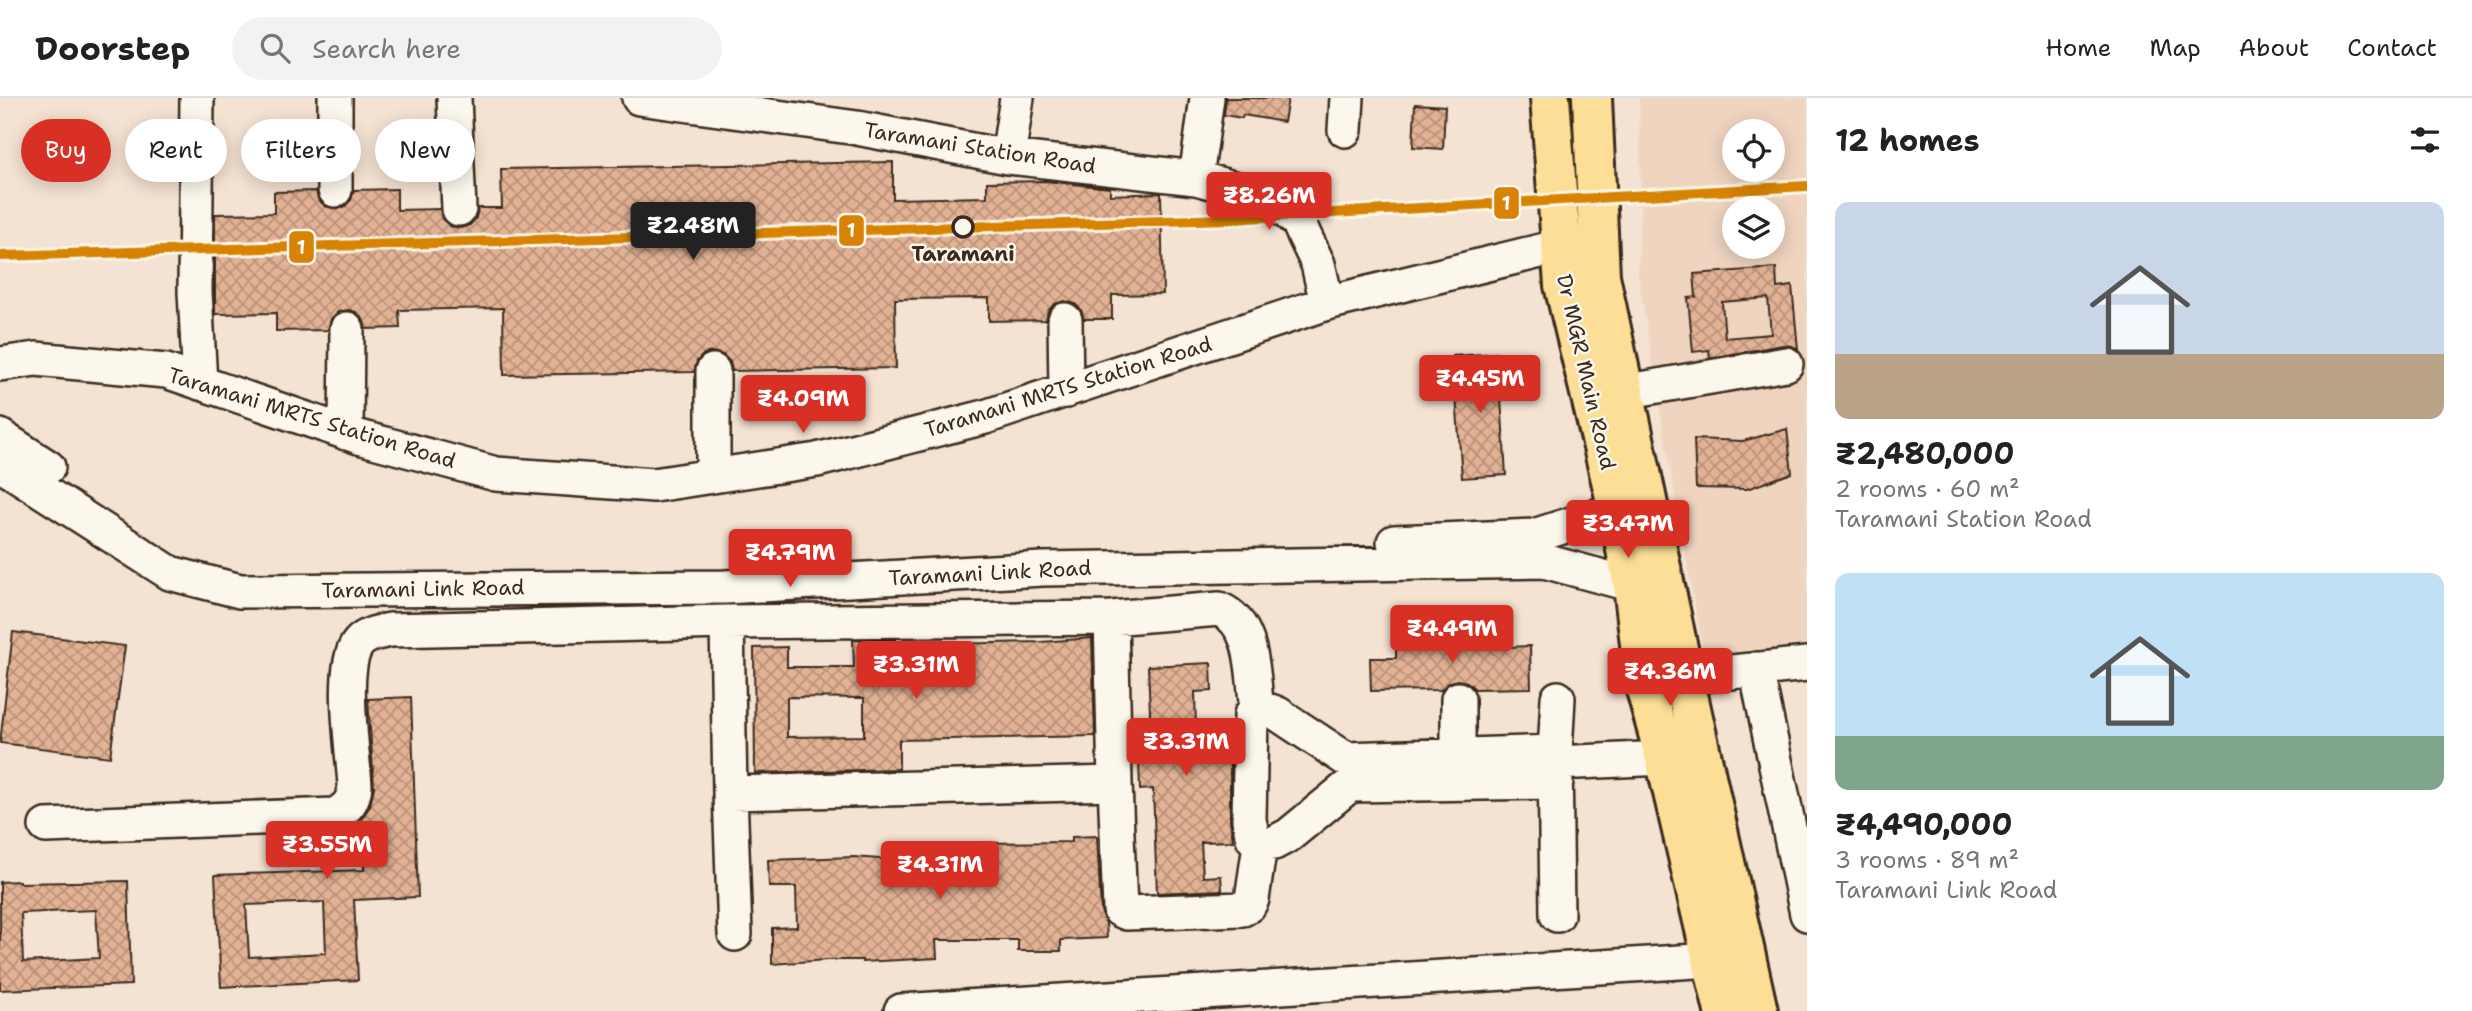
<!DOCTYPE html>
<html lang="en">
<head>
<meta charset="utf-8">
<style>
	body { margin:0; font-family:"Shantell Sans",sans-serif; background:#f2f2f2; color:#222; height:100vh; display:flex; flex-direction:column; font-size:26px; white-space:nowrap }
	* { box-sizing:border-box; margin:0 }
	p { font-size:23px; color:#767676 }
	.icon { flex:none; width:38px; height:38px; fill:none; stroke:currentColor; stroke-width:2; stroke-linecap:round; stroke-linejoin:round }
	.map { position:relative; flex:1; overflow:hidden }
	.panel { display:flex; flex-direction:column; background:#fff; width:665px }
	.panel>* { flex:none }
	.banner { position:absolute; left:21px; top:21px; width:665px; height:63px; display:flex; gap:14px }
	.controls { position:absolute; left:1722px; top:21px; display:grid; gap:14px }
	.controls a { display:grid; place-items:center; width:63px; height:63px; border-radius:50%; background:#fff; box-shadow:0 4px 18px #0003; font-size:35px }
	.price { position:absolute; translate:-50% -60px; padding:0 16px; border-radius:7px; background:#d93025; color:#fff; font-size:23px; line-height:46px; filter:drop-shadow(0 2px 4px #0008) }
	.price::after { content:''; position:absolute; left:50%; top:42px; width:21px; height:16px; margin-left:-10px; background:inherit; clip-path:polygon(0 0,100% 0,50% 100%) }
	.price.current { background:#222; color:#fff }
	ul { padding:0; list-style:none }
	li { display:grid; align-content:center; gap:14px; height:371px; padding:0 28px }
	li span { display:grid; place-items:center; height:217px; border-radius:14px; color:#555 }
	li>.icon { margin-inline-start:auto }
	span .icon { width:126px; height:126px; fill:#fffc; stroke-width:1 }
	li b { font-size:30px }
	h2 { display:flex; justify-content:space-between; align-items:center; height:84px; padding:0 28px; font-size:30px }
	.tag { padding:0 24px; border-radius:32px; background:#fff; box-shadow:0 4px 18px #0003; font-size:24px; line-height:63px }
	.tag.current { background:#d93025; color:#fff }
	header { display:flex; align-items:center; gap:42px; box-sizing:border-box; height:98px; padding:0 35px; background:#fff; border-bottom:2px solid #e0e0e0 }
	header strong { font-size:33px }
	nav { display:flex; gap:38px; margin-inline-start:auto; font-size:24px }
	.search { width:490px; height:63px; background:#f2f2f2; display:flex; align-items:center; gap:18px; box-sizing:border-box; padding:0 24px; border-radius:38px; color:#767676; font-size:26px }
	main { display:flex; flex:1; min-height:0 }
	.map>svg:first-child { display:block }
</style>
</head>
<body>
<header>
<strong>Doorstep</strong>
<div class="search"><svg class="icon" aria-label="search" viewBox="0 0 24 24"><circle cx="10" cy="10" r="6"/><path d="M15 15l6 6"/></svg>Search here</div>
<nav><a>Home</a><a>Map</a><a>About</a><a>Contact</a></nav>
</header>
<main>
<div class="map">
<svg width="1807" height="913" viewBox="0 0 1807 913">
	<defs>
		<pattern id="building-cross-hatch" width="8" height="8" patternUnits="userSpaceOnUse" patternTransform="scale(1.75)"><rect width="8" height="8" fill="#e3b295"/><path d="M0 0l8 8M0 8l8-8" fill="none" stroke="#b99179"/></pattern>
	</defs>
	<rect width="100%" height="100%" fill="#f4e2d2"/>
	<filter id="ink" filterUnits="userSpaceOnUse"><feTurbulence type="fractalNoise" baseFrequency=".0143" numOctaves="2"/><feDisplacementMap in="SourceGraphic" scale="14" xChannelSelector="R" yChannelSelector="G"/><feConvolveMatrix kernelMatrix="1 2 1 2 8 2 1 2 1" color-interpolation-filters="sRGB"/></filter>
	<g filter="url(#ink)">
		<path fill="#efd4c0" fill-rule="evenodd" d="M 1639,0 L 1807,0 L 1807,566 L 1707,574 L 1666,347 L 1638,176 L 1641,89 ZM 1734,33 L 1773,33 L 1773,72 L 1734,72 ZM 1734,110 L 1773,110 L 1773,149 L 1734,149 Z"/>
		<path fill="url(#building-cross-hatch)" stroke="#3b2a1e" stroke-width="2" fill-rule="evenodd" d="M 1226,0 L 1288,0 L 1284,24 L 1243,17 L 1242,20 L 1224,17 Z
			M 1415,6 L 1445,8 L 1443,51 L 1413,49 Z
			M 893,64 L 893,101 L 987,99 L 987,84 L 1046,83 L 1110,90 L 1110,97 L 1161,95 L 1163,196 L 1112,197 L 1112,221 L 1084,221 L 1081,212 L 1075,206 L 1065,203 L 1055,206 L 1048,213 L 1046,222 L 989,223 L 989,200 L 895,201 L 896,270 L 732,273 L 730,264 L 723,257 L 712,254 L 704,256 L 697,263 L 694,274 L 504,277 L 503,210 L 399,212 L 400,230 L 366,231 L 363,221 L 356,214 L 348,212 L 338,214 L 331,221 L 328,232 L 276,233 L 276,215 L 215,216 L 215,116 L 274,115 L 274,94 L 316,93 L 318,101 L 325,108 L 336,111 L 344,109 L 351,102 L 354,92 L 397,91 L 397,112 L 440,111 L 442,121 L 450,128 L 461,130 L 470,127 L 476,120 L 478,110 L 502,110 L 501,71 Z
			M 1776,170 L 1777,190 L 1792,188 L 1798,251 L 1792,248 L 1783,247 L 1710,260 L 1709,252 L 1693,254 L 1688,200 L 1696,199 L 1694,176 ZM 1768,200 L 1771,236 L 1725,240 L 1722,204 Z
			M 1498,255 L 1506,377 L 1462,380 L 1453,258 Z
			M 1787,331 L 1792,375 L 1747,391 L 1696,390 L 1694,341 L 1743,343 Z
			M 13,534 L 125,548 L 110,659 L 0,645 Z
			M 1507,539 L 1507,549 L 1530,548 L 1531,590 L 1475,591 L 1467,584 L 1457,582 L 1448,585 L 1441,592 L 1371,593 L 1370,560 L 1396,560 L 1396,540 Z
			M 1092,540 L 1095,638 L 899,642 L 899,671 L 755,675 L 754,550 L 787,549 L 787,569 L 854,569 L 853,542 L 895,542 L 895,546 L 947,546 L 1041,544 ZM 787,599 L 864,600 L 864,638 L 787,639 Z
			M 1211,565 L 1212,593 L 1195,594 L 1196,630 L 1230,629 L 1230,722 L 1233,743 L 1201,744 L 1203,779 L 1221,778 L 1222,792 L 1157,795 L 1153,691 L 1140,692 L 1139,663 L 1152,662 L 1148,568 Z
			M 411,599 L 418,799 L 354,802 L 358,882 L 221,889 L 215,777 L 364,772 L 362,720 L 370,708 L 374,689 L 368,601 ZM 324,804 L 326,855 L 249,859 L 246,807 Z
			M 1097,738 L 1101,813 L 1106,825 L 1107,840 L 1061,842 L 1061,853 L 1018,853 L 1018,842 L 936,842 L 937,860 L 862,864 L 862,862 L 827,862 L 772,866 L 772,830 L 797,829 L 796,789 L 769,789 L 768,762 L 854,759 L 892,762 L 892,753 L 937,752 L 937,757 L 981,757 L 980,745 L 1072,744 L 1072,739 Z
			M 19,783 L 19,785 L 128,783 L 131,887 L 0,892 L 0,784 ZM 96,812 L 99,860 L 23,864 L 21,815 Z"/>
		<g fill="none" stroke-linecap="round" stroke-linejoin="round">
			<defs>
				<path id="minor" d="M 197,0 L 195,194 L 200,285
					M 454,0 L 459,111
					M 639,0 L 857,30 L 1008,59 L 1196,80 L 1271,100 L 1298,124 L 1318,166 L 1327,205
					M 1345,32 L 1347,0
					M 1008,59 L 1017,0
					M 1196,80 L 1207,0
					M 335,92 L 335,0
					M 1065,222 L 1066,293
					M 0,266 L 36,261 L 166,273 L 359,339 L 496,376 L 654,387 L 817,362 L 985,319 L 1327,205 L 1561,148 L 1585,148
					M 713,273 L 713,378
					M 1623,294 L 1786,266
					M 346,335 L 347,231
					M 0,338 L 48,369
					M 0,366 L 170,475 L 240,493 L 725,489 L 1042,471 L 1544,463 L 1633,487
					M 1394,444 L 1534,438 L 1618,411
					M 1111,520 L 1115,685
					M 1756,571 L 1807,816
					M 1645,588 L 1684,579 L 1807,566
					M 1458,601 L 1458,657
					M 1257,612 C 1252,578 1256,526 1219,511 L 1111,520 L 727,524 L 730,695 L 1115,685 L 1120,812 L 1127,815 L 1243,811 L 1249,807 L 1252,801 L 1260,747
					M 1555,654 L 1346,661 L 1278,616 C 1268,611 1260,609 1251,617 L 1249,722 L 1253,740 L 1260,747 L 1274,745 L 1289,737 L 1350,687 L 1556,684
					M 1556,665 L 1665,660
					M 730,695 L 735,836
					M 46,728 L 335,717 C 348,710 354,702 355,687 C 353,654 340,572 357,547 C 364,536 378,535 390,532 L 727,524
					M 1557,817 L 1555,654 L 1558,600
					M 901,913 L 1712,862"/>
				<path id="major" d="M 1550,0 L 1564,187 L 1618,411 L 1633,487 L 1645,588 L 1665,660 L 1724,913
					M 1592,0 L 1600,178 L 1684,579 L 1758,913"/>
			</defs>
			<use href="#minor" stroke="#3b2a1e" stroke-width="38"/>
			<use href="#major" stroke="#3b2a1e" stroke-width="44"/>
			<use href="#minor" stroke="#fbf7ec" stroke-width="33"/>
			<use href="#major" stroke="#fcde96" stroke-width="38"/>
			<defs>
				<path id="rail-1" d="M 0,158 L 1229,121 L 1807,88"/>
			</defs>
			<use href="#rail-1" stroke="#fbf7ec" stroke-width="16"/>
			<use href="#rail-1" stroke="#d88306" stroke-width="10"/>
		</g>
	</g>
	<circle fill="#fbf7ec" stroke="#3b2a1e" stroke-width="3.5" cx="963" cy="129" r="10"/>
	<g text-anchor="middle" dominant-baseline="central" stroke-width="5" stroke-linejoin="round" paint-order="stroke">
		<g font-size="21" fill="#3b2a1e" stroke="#fbf7ec">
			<text transform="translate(980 50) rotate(9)">Taramani Station Road</text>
			<text transform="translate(1586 274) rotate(77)">Dr MGR Main Road</text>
			<text transform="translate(1068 289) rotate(-17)">Taramani MRTS Station Road</text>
			<text transform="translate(312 320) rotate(17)">Taramani MRTS Station Road</text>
			<text transform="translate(990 475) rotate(-3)">Taramani Link Road</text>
			<text transform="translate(423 491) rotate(-1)">Taramani Link Road</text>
		</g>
		<g font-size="21" font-weight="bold" fill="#3b2a1e" stroke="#fbf7ec">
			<text x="963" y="156">Taramani</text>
		</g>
	</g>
	<g stroke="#fbf7ec" stroke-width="2.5">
		<rect x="1493" y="88" width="27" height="34" rx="7" fill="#d88306"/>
		<rect x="838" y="116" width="27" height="33" rx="7" fill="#d88306"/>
		<rect x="288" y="132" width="27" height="34" rx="7" fill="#d88306"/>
	</g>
	<g font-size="19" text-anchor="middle" font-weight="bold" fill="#fff">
		<text x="1506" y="112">1</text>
		<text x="851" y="139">1</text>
		<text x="301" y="156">1</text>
	</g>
</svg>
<div class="controls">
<a><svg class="icon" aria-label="locate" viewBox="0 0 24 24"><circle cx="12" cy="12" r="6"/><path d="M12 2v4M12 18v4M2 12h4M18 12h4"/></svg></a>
<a><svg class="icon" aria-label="layers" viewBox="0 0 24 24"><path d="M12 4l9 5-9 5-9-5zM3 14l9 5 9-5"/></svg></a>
</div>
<b class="price" style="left:1269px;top:134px">₹8.26M</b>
<b class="price current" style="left:693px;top:164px">₹2.48M</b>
<b class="price" style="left:1480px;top:317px">₹4.45M</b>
<b class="price" style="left:803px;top:337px">₹4.09M</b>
<b class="price" style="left:1628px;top:462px">₹3.47M</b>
<b class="price" style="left:790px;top:491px">₹4.79M</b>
<b class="price" style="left:1452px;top:567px">₹4.49M</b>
<b class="price" style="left:916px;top:603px">₹3.31M</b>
<b class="price" style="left:1670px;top:610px">₹4.36M</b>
<b class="price" style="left:1186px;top:680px">₹3.31M</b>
<b class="price" style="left:327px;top:783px">₹3.55M</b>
<b class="price" style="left:940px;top:803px">₹4.31M</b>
<div class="banner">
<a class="tag current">Buy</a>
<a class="tag">Rent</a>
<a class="tag">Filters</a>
<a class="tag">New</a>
</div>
</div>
<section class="panel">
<h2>12 homes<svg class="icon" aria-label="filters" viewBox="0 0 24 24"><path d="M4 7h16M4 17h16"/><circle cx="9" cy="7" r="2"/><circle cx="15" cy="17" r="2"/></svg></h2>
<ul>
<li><span style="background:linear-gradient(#c9d6e8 70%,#b9a48a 0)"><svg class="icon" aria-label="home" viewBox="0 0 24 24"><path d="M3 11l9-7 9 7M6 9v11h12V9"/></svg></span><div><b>₹2,480,000</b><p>2 rooms · 60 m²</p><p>Taramani Station Road</p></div></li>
<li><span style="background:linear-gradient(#bfe0f5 75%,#7fa58c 0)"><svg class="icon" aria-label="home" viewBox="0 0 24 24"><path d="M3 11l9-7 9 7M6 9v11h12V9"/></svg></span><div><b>₹4,490,000</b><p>3 rooms · 89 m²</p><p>Taramani Link Road</p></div></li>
</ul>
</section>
</main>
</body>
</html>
